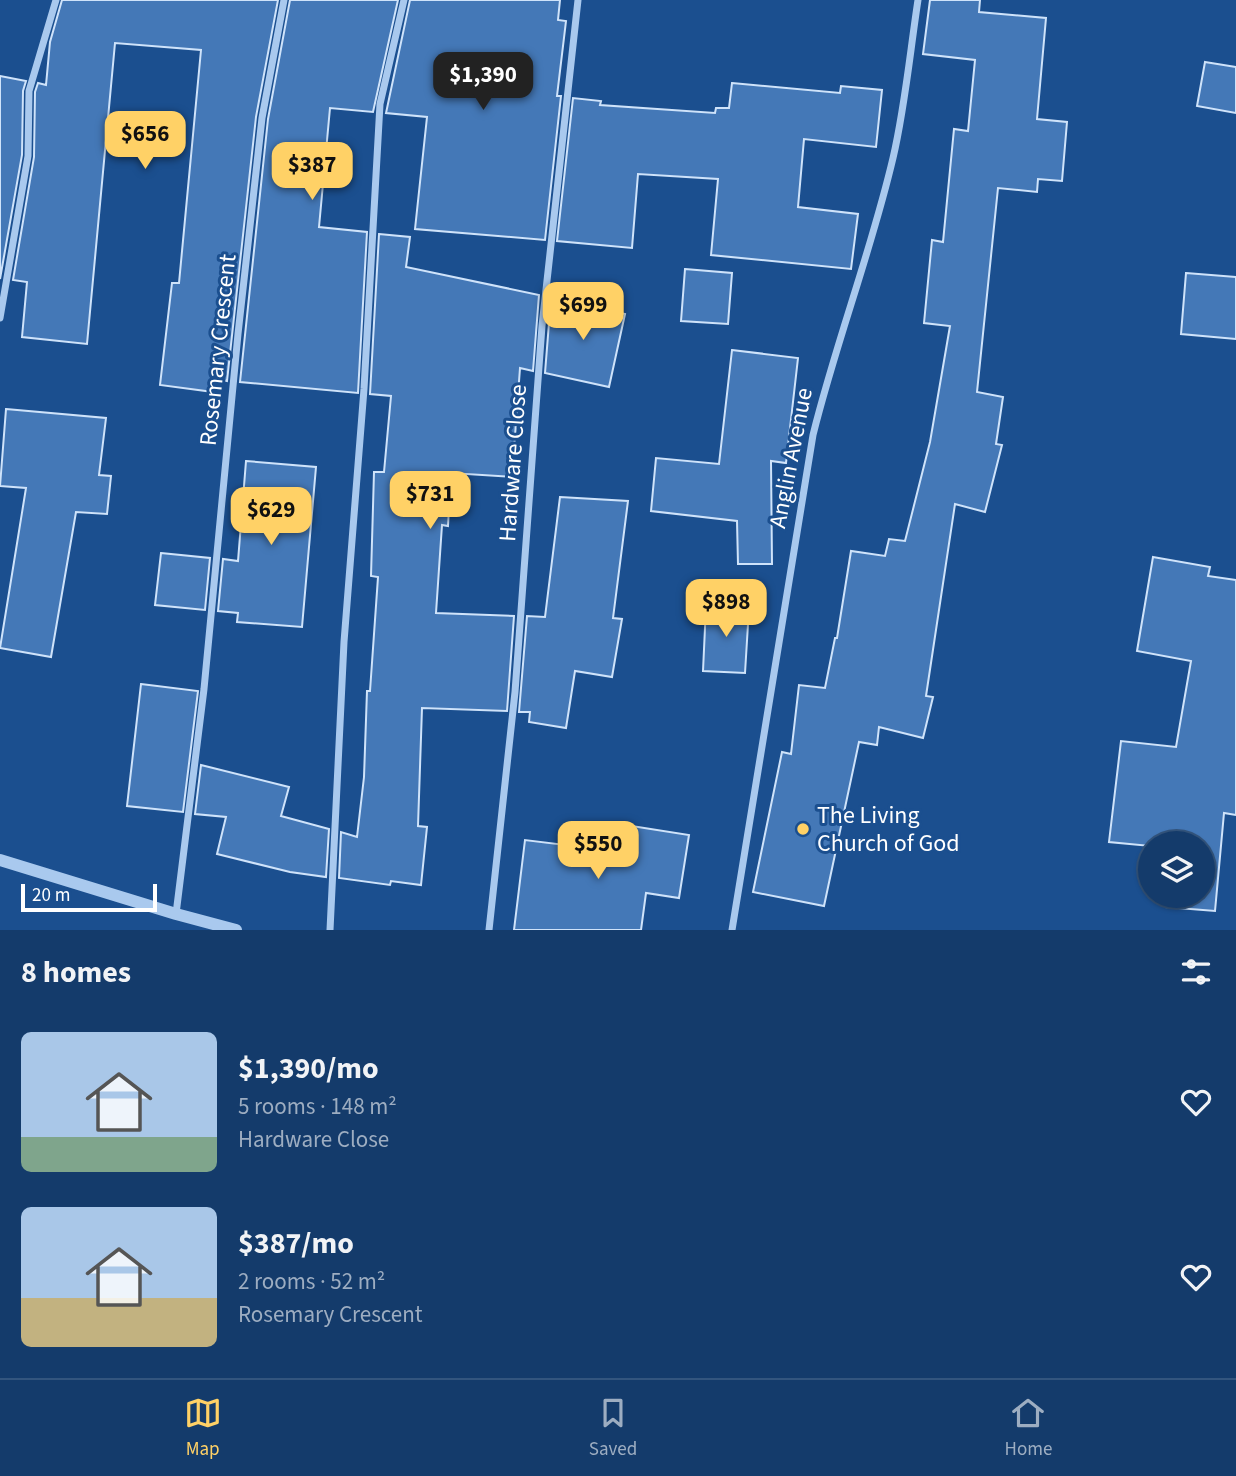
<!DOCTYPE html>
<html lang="en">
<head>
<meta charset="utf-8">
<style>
	body { margin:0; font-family:"Source Sans 3",sans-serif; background:#214673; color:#f1f3f6; height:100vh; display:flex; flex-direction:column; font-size:26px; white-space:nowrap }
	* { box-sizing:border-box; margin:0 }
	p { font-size:23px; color:#9dadc1 }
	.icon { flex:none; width:38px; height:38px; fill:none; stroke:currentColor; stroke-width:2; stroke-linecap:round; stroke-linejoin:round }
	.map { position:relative; height:930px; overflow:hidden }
	.side { display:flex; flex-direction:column; background:#143b6b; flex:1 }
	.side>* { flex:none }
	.buttons { position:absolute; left:1138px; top:831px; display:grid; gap:14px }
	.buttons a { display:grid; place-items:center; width:77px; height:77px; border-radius:50%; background:#143b6b; box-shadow:0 2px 5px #0004,0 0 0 2px #33557e; font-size:35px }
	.scale { position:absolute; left:21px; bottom:18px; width:136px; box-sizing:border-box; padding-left:7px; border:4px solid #fff; border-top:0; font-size:19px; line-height:24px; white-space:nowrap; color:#fff; -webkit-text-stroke:5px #1b4f8f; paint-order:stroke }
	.price { position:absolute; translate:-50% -60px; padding:0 16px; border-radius:14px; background:#ffd166; color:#111; font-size:23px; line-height:46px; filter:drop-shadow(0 2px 4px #0008) }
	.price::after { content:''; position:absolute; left:50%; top:42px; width:21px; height:16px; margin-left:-10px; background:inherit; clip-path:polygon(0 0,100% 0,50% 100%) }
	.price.current { background:#222; color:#fff }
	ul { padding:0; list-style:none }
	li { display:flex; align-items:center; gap:21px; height:175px; padding:0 21px }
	li span { display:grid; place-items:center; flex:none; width:196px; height:140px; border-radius:10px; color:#555 }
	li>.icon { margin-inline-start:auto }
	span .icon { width:84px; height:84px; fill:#fffc; stroke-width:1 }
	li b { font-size:30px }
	h2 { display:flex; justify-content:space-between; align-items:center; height:84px; padding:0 21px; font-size:30px }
	.tabs { display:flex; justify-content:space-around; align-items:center; height:98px; border-top:2px solid #33557e; background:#143b6b; font-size:19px; color:#9dadc1 }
	.tabs a { display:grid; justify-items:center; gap:4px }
	.tabs .current { color:#ffd166 }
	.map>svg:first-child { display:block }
</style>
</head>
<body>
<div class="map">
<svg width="1236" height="930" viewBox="0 0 1236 930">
	<rect width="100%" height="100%" fill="#1b4f8f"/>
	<path fill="#4478b7" stroke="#cfe3fa" stroke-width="2" d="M 62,0 L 278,0 L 256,117 L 227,381 L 222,380 L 221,393 L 160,385 L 172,283 L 179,283 L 201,50 L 115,43 L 87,344 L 22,337 L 27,282 L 13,280 L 34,157 L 35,92 L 38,83 L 46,85 L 50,42 Z
		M 290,0 L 398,0 L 373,112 L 330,108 L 319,227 L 367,232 L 358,393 L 240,382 L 268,119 Z
		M 410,0 L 560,0 L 558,20 L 566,21 L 557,96 L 561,96 L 545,240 L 415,229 L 427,117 L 386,113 Z
		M 930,0 L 980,0 L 979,12 L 1046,18 L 1037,119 L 1067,122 L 1062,181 L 1038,179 L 1037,192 L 998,188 L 977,392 L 1003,397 L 996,444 L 1002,445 L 985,512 L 955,504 L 926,696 L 933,697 L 923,738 L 879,727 L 877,745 L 859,742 L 824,906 L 753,892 L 782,752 L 791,754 L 799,685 L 825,688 L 835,638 L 837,638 L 851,551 L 885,556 L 889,539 L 905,541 L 930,442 L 950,326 L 924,323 L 932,240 L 943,242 L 954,129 L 968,131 L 975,60 L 923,54 Z
		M 1205,62 L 1236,67 L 1236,113 L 1197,106 Z
		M 0,76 L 26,81 L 23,91 L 22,155 L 0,279 Z
		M 732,83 L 840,93 L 841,86 L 882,90 L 876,147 L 804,139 L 798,207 L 858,214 L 851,269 L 711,255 L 718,179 L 638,174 L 632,248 L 557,241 L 573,98 L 601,101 L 600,105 L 715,113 L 716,108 L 729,108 Z
		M 379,234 L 410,237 L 406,267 L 539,295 L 533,371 L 520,368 L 512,477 L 451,473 L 448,526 L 442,525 L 436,613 L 514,616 L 507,711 L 422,708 L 418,826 L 427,827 L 421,885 L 391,881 L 390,885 L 339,878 L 341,832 L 357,837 L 364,777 L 367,691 L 370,691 L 378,577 L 371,576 L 374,472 L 384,472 L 391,396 L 370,394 Z
		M 685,269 L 732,273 L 728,324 L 681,321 Z
		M 1186,273 L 1236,277 L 1236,339 L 1181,334 Z
		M 551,298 L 625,314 L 609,387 L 545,373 Z
		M 732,350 L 798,358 L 786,463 L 771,461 L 772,564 L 738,564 L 737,521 L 651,511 L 656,458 L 719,464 Z
		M 6,409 L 106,418 L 99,475 L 111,476 L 107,514 L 76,512 L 51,657 L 0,648 L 26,488 L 0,486 Z
		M 246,461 L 316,467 L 302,627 L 237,622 L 238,613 L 218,611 L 223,559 L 238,561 Z
		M 560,497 L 628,501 L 613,618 L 622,619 L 612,677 L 575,671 L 566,728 L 529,722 L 530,712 L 519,712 L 527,616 L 545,617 Z
		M 161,553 L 210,558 L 205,610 L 155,605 Z
		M 1153,557 L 1210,567 L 1208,576 L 1236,580 L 1236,815 L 1224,813 L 1215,911 L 1166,907 L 1167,896 L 1202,896 L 1202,844 L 1150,844 L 1150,846 L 1109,842 L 1121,741 L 1176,747 L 1191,661 L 1137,651 Z
		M 706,606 L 749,608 L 745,673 L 703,671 Z
		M 141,684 L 198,691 L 183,812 L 127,806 Z
		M 201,765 L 289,787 L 281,816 L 329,829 L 326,877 L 290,872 L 217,854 L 226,817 L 195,814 Z
		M 619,824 L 689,835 L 679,898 L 646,893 L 641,930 L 514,930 L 525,840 L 614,851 Z"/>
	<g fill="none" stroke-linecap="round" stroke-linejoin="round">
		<path stroke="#a9c9ee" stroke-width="7" d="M 0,318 L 28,156 L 29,91 L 56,0
			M 176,914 L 204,689 L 238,334 L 262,118 L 284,0
			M 330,930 L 344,642 L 364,389 L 380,104 L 404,0
			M 489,930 L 515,692 L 542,326 L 578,0
			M 732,930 L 813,435 C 836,342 871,252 893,158 C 905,107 910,52 918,0"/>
		<path stroke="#a9c9ee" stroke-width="12" d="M 0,860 L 176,914 L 236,930"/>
	</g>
	<circle fill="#ffd166" stroke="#1b4f8f" stroke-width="2.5" cx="803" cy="829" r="7"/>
	<g text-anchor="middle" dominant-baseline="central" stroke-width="6" stroke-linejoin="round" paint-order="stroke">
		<g font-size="24" fill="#fff" stroke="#1b4f8f">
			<text transform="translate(218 350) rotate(-84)">Rosemary Crescent</text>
			<text transform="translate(791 458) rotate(-79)">Anglin Avenue</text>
			<text transform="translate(513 463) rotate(-86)">Hardware Close</text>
		</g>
		<g font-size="24" fill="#fff" stroke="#1b4f8f" text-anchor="start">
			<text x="817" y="815">The Living<tspan x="817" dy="28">Church of God</tspan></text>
		</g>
	</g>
</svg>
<div class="buttons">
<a><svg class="icon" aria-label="layers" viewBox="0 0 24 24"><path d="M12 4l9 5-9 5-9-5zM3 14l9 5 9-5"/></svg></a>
</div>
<div class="scale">20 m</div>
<b class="price current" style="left:483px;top:112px">$1,390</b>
<b class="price" style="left:145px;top:171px">$656</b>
<b class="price" style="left:312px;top:202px">$387</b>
<b class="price" style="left:583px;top:342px">$699</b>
<b class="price" style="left:430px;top:531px">$731</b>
<b class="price" style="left:271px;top:547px">$629</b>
<b class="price" style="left:726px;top:639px">$898</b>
<b class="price" style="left:598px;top:881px">$550</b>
</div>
<section class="side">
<h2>8 homes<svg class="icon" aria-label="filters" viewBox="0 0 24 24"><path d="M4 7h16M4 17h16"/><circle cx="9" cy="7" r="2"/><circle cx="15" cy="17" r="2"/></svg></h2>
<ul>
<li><span style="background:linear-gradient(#a9c7e8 75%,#7fa58c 0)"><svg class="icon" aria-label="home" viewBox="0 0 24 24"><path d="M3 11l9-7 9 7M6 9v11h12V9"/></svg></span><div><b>$1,390/mo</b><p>5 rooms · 148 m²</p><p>Hardware Close</p></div><svg class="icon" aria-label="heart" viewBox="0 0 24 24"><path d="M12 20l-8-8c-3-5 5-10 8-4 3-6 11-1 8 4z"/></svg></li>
<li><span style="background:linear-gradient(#a9c7e8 65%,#c2b280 0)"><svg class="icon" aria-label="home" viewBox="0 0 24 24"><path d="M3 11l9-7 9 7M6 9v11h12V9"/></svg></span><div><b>$387/mo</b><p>2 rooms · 52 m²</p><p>Rosemary Crescent</p></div><svg class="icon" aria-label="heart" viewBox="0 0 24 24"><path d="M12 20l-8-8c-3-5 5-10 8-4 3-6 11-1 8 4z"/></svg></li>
</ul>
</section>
<nav class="tabs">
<a class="current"><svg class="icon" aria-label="map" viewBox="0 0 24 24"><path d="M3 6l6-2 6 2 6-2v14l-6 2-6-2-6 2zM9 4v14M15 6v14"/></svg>Map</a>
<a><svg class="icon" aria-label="saved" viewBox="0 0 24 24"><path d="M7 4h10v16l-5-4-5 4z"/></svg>Saved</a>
<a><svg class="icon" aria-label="home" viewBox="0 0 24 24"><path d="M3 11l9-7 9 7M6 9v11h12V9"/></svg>Home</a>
</nav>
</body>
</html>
